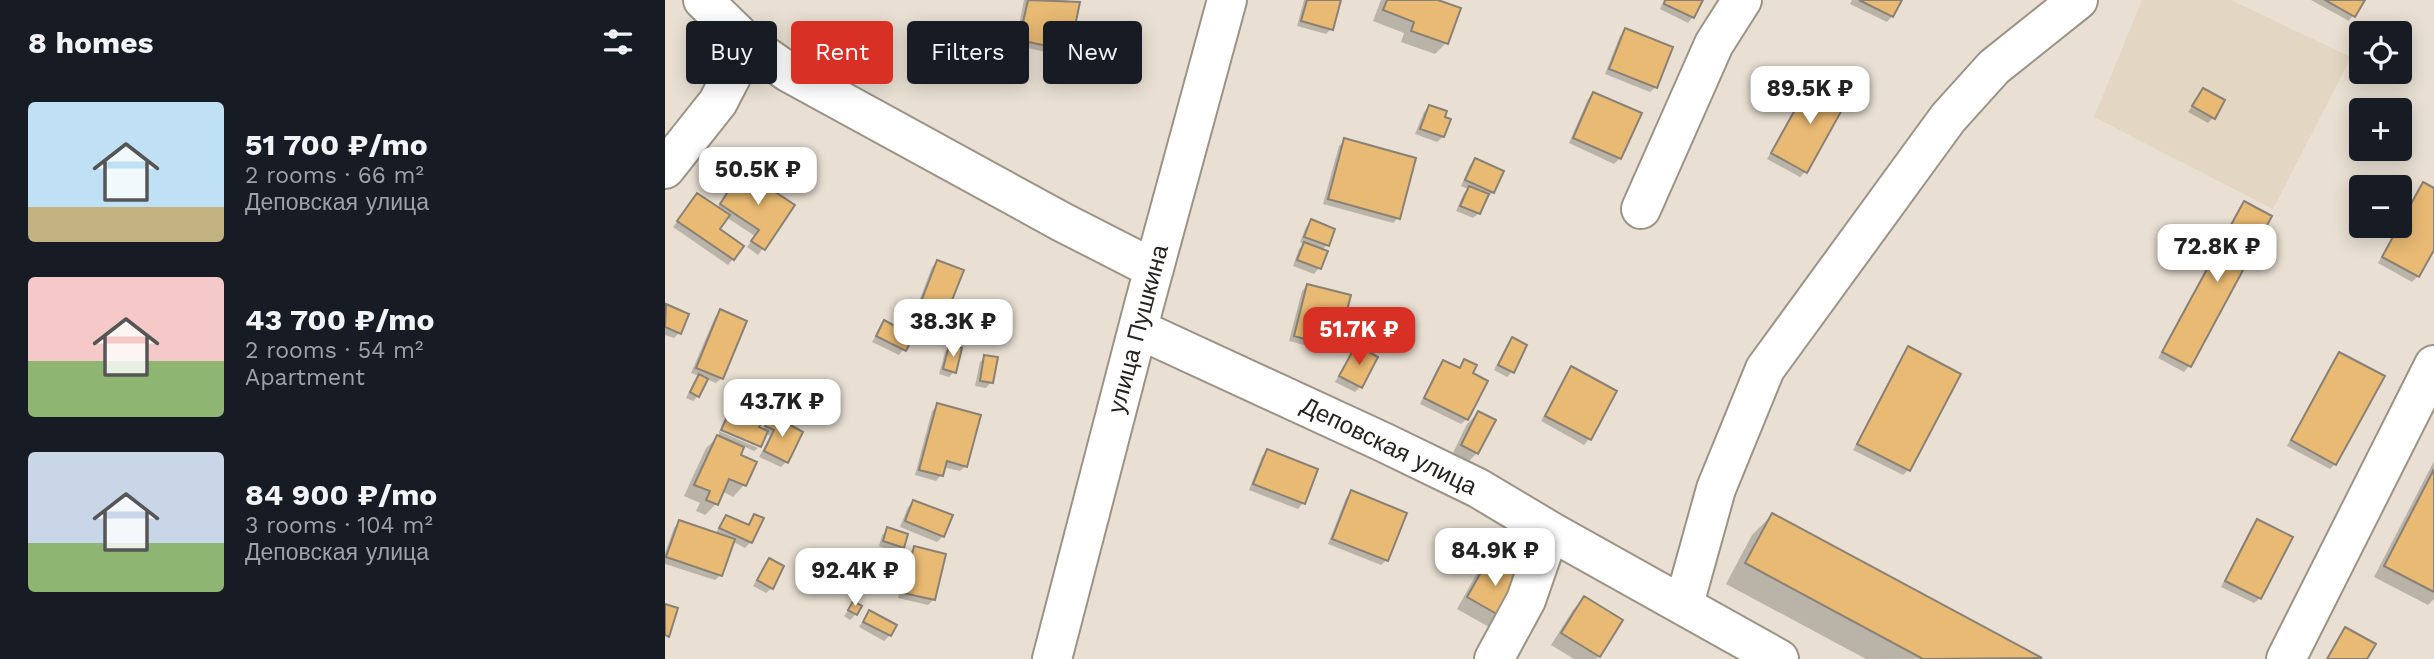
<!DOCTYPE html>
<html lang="en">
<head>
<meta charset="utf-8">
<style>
	body { margin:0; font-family:"Work Sans",sans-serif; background:#20242c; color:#f1f3f6; height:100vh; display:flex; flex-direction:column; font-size:26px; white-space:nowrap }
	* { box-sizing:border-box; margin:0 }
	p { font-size:23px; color:#9ea1a6 }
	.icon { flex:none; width:38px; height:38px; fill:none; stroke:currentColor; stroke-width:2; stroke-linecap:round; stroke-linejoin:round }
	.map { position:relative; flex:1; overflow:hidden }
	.side { display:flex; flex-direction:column; background:#171b24; width:665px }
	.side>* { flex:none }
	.banner { position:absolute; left:21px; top:21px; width:665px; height:63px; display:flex; gap:14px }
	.controls { position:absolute; left:1684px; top:21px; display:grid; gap:14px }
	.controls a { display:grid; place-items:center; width:63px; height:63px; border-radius:7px; background:#171b24; box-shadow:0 4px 18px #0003; font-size:35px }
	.price { position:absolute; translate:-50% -60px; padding:0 16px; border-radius:14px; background:#fff; color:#222; font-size:23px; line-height:46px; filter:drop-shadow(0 2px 4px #0008) }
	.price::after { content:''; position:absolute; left:50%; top:42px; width:21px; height:16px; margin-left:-10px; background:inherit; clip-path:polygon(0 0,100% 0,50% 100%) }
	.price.on { background:#d93025; color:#fff }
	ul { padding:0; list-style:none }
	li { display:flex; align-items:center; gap:21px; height:175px; padding:0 28px }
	li span { display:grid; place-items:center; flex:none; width:196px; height:140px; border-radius:7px; color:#555 }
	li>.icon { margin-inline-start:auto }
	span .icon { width:84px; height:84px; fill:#fffc; stroke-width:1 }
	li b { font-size:30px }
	h2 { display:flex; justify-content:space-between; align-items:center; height:84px; padding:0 28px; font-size:30px }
	.pill { padding:0 24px; border-radius:7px; background:#171b24; box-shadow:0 4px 18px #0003; font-size:24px; line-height:63px }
	.pill.on { background:#d93025; color:#fff }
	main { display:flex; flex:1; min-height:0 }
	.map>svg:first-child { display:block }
</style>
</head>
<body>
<main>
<section class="side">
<h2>8 homes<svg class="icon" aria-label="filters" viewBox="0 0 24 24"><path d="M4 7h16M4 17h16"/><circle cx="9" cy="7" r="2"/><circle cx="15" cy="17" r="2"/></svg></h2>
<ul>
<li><span style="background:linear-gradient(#bfe0f5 75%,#c2b280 0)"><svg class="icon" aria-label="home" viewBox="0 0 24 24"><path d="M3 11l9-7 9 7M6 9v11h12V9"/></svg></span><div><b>51 700 ₽/mo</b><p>2 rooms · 66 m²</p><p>Деповская улица</p></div></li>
<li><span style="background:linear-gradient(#f6c9c9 60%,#8fb573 0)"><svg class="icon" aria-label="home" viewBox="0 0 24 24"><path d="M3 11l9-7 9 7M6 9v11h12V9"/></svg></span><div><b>43 700 ₽/mo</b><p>2 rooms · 54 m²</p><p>Apartment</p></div></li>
<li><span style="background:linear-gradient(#c9d6e8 65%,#8fb573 0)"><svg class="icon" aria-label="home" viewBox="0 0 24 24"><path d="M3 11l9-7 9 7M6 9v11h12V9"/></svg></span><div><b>84 900 ₽/mo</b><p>3 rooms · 104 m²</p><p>Деповская улица</p></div></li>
</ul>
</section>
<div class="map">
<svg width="1769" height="659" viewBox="0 0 1769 659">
	<rect width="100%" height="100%" fill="#e9e0d3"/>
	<path fill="#e3d6c2" d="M 1477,0 L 1566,0 L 1686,57 L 1608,209 L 1429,117 Z"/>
	<path fill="#0003" d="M 359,0 L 399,0 L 413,3 L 403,50 L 398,56 L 350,45 Z
		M 639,0 L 675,0 L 666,29 L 661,34 L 632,26 Z
		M 716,0 L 768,0 L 781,43 L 770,54 L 736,42 L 739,33 L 708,21 Z
		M 999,0 L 1036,0 L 1028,17 L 1023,23 L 995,9 Z
		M 1187,0 L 1235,0 L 1227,16 L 1222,22 L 1185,4 Z
		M 1646,0 L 1698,0 L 1684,21 Z
		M 961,30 L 991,87 L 985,92 L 940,74 L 955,36 Z
		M 1148,81 L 1140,172 L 1135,177 L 1102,159 L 1142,87 Z
		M 1538,90 L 1548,118 L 1543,123 L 1523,112 Z
		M 929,94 L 955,158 L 949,164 L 904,143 L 923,99 Z
		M 764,107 L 778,119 L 778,137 L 772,142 L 750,134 L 759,112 Z
		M 680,140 L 733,218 L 728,223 L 658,204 L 674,146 Z
		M 810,160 L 828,192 L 822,198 L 820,197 L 814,213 L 808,218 L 791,211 L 799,193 L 803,189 L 796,186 L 805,165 Z
		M 72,178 L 128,206 L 93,255 L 82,247 L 90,236 L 61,217 L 53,230 L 68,259 L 63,265 L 8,227 L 32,195 L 52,208 Z
		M 1758,184 L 1769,190 L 1769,246 L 1753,276 L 1747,282 L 1713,263 L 1753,189 Z
		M 1580,203 L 1605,217 L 1524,366 L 1519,372 L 1493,358 L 1574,208 Z
		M 646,221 L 662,245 L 657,250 L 654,268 L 649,274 L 628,266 L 634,249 L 639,244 L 635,242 L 641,227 Z
		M 273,262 L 280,314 L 275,319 L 265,315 L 258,324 L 247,320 L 267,267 Z
		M 642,285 L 671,347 L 665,352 L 624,341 L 637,291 Z
		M 1,306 L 14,333 L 9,338 L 0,335 Z
		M 55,311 L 57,378 L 51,383 L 41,379 L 33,396 L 28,401 L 21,398 L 29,382 L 34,376 L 26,373 L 50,317 Z
		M 219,322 L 234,337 L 244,342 L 234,355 L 207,342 Z
		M 847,339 L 847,372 L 842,377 L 829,370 L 842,345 Z
		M 285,346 L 289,372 L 284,377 L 274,374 L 280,352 Z
		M 691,347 L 695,387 L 690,392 L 670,382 L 686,353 Z
		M 1244,348 L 1243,470 L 1238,475 L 1188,450 L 1238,354 Z
		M 1674,354 L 1670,464 L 1665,469 L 1622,446 L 1669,359 Z
		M 320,357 L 326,382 L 321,388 L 310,386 L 315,362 Z
		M 800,361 L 805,374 L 802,419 L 796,424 L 755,404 L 773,367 L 779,362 L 793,369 Z
		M 907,369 L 950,392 L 924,439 L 919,445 L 876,421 L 901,374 Z
		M 273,405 L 301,466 L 295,471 L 278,467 L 276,475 L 271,481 L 250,475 L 267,411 Z
		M 67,409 L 97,431 L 107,417 L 121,462 L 116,467 L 94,457 L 105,436 L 100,433 L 94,445 L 56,427 L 62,414 Z
		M 813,413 L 812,453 L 801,464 L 786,457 L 802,424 Z
		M 54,431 L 93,448 L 89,451 L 78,446 L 73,456 L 79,485 L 68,497 L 57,491 L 51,504 L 40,515 L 31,511 L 35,503 L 19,496 L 41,448 L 54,436 Z
		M 602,451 L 651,470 L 638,503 L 633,509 L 584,490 L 597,456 Z
		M 1769,461 L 1769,599 L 1763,605 L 1709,577 Z
		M 687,492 L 722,560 L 716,565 L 663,544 L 681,498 Z
		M 249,502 L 278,536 L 272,542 L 235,527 L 243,507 Z
		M 1107,515 L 1374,658 L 1201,659 L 1061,584 L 1087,535 Z
		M 90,516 L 86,542 L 80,548 L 67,541 L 56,575 L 50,580 L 0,564 L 0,553 L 9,528 L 14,522 L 50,534 L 61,517 L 82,526 Z
		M 1593,521 L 1595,598 L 1589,603 L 1556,587 L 1587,526 Z
		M 223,529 L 237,547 L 232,553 L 214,546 L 217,535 Z
		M 249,548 L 269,599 L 263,605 L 233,598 L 244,553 Z
		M 104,560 L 107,588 L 101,593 L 88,586 L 99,566 Z
		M 824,562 L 836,616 L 824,627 L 792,609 L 812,573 Z
		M 919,599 L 934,656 L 931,659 L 909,659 L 886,645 L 908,610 Z
		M 188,603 L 191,614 L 185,620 L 179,616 Z
		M 204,612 L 225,635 L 219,641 L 194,627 Z"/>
	<path fill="#e9ba73" stroke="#8a8176" stroke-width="2" d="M 363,0 L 415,2 L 405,51 L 354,40 Z
		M 642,0 L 676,0 L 668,30 L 636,21 Z
		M 722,0 L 773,0 L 796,8 L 783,44 L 746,31 L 749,22 L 718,10 Z
		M 1000,0 L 1038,0 L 1029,18 L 999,4 Z
		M 1194,0 L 1237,0 L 1228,17 Z
		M 1660,0 L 1700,0 L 1690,17 Z
		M 960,28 L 1008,47 L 992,88 L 944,69 Z
		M 1147,79 L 1183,99 L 1142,173 L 1106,153 Z
		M 1538,88 L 1560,100 L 1550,119 L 1527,106 Z
		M 928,92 L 977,113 L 956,159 L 908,138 Z
		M 764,105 L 782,111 L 780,117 L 786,119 L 779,137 L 755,129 Z
		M 679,138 L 751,158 L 735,219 L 663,199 Z
		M 810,158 L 839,171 L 829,193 L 800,180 Z
		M 77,170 L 130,205 L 100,250 L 86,241 L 94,230 L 55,204 Z
		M 1758,182 L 1769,188 L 1769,250 L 1754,277 L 1717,257 Z
		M 804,186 L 824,194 L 815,214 L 795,206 Z
		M 32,193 L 65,215 L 55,229 L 79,246 L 69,260 L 12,221 Z
		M 1579,201 L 1607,216 L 1526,367 L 1497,352 Z
		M 646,219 L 670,229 L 664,246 L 639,237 Z
		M 639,242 L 663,251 L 656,269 L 632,260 Z
		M 272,260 L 299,270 L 281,315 L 269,310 L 265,320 L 251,315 Z
		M 642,284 L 686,295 L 672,348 L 629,336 Z
		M 1,304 L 24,314 L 16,334 L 0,327 Z
		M 55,309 L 82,321 L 58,379 L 31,368 Z
		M 219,320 L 239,331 L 236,336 L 246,341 L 241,351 L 211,336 Z
		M 847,337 L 862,345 L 849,373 L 833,365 Z
		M 284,345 L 297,348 L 291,373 L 278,369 Z
		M 691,345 L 713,357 L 697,388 L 674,376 Z
		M 1243,346 L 1296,374 L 1245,471 L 1192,444 Z
		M 1674,352 L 1720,376 L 1671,465 L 1626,440 Z
		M 319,355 L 333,357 L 328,383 L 315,381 Z
		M 799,359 L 812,365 L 808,373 L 823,381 L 803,420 L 759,398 L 778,360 L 795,368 Z
		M 906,366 L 952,391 L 926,440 L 880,416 Z
		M 34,374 L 43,379 L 34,397 L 25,392 Z
		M 272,403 L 316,415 L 302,467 L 282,461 L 278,476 L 254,470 Z
		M 67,407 L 98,421 L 94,427 L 103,431 L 96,447 L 56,430 Z
		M 813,411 L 831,420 L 813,454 L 796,445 Z
		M 107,415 L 138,432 L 123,463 L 99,451 L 109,430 L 100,426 Z
		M 52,435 L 79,447 L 76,455 L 92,462 L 81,486 L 64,479 L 53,505 L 41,500 L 45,491 L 29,485 Z
		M 602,449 L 653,469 L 640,504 L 588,484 Z
		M 1769,469 L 1769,592 L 1719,566 Z
		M 686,490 L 742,513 L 723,561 L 667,539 Z
		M 248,500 L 288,515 L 279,537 L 240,521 Z
		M 1107,513 L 1377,658 L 1258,659 L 1080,563 Z
		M 89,514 L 99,518 L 87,543 L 54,528 L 61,515 L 84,525 Z
		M 1592,519 L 1628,537 L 1596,599 L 1560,581 Z
		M 14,520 L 70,539 L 57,576 L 1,557 Z
		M 222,527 L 243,534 L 239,548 L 218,541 Z
		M 249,546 L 281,554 L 270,600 L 238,593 Z
		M 104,558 L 119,566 L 108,589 L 92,580 Z
		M 823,560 L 859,580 L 837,617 L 802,597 Z
		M 919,596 L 958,620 L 935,657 L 896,633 Z
		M 188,601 L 197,606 L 192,615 L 183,610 Z
		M 0,604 L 13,608 L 4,637 L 0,635 Z
		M 204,610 L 232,625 L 226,636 L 198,622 Z
		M 1680,627 L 1711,644 L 1702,659 L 1662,659 Z"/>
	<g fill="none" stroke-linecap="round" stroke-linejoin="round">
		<defs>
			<path id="minor" d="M 38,0 L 83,44 L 123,72 L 397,222 L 489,269
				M 0,169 L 53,102 L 83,44
				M 976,209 L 1049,44 L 1077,0
				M 473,329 L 718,442 L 813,488 L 885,531 L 1114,659
				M 1019,604 L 1051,489 L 1100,369 L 1283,118 L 1329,67 L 1413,0
				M 387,659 L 479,305 L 562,0
				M 829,659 L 861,600 L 885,531
				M 1621,659 L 1769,365"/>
		</defs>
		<use href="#minor" stroke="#9c9387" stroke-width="42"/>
		<use href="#minor" stroke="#fff" stroke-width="38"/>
	</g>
	<g text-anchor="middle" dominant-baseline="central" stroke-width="5" stroke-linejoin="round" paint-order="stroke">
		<g font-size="24" fill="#26231e" stroke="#fff">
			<text transform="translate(473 329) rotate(-75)">улица Пушкина</text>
			<text transform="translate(724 446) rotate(26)">Деповская улица</text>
		</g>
	</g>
</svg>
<div class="controls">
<a><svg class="icon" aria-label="locate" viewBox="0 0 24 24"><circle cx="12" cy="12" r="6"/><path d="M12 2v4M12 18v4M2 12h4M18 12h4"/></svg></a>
<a>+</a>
<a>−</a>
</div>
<b class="price" style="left:1145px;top:126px">89.5K ₽</b>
<b class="price" style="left:93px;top:207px">50.5K ₽</b>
<b class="price" style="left:1552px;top:284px">72.8K ₽</b>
<b class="price" style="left:288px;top:359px">38.3K ₽</b>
<b class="price on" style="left:694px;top:367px">51.7K ₽</b>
<b class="price" style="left:117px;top:439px">43.7K ₽</b>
<b class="price" style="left:830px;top:588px">84.9K ₽</b>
<b class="price" style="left:190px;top:608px">92.4K ₽</b>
<div class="banner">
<a class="pill">Buy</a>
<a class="pill on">Rent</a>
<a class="pill">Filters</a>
<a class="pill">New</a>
</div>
</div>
</main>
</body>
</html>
